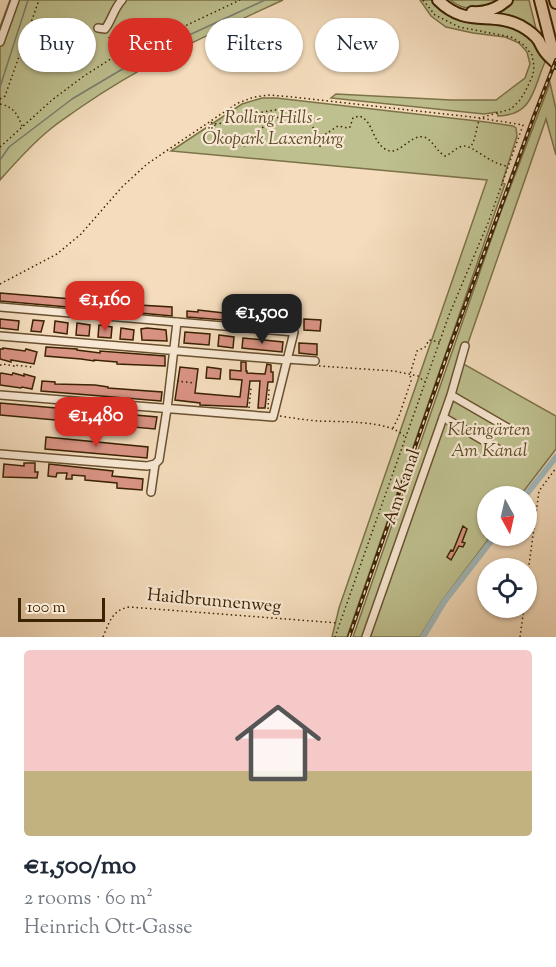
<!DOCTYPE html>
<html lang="en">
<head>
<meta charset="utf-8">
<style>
	body { margin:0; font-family:"Sorts Mill Goudy",serif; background:#f2f2f3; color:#1f2937; height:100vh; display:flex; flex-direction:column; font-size:22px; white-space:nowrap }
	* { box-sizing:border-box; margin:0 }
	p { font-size:20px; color:#747a83 }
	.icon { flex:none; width:33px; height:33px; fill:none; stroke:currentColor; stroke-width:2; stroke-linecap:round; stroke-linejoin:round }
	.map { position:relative; height:637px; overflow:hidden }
	.sheet { display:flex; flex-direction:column; background:#fff; flex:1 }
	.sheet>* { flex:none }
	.top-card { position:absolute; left:18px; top:18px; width:520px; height:54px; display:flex; gap:12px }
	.needle { width:39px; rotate:172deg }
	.fabs { position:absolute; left:477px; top:486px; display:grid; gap:12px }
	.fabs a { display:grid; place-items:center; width:60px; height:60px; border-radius:50%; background:#fff; box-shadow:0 2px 4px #0004; font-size:30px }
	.scale { position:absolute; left:18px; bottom:15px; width:87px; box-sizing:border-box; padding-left:6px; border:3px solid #3b2302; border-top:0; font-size:16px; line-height:21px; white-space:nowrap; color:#3b2302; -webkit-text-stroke:4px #f8e8d3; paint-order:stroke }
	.price { position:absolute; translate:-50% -51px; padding:0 14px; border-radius:12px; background:#d93025; color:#fff; font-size:20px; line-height:39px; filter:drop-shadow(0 2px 3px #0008) }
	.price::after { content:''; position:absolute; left:50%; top:36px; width:18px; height:14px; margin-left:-9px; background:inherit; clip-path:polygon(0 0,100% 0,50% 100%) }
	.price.current { background:#222; color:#fff }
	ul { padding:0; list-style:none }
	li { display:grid; align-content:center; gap:12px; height:318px; padding:0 24px }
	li+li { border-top:2px solid #e0e1e3 }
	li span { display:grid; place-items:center; height:186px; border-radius:6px; color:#555 }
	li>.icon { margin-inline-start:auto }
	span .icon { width:108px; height:108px; fill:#fffc; stroke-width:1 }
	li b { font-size:26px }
	.chip { padding:0 21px; border-radius:27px; background:#fff; box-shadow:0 2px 4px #0004; font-size:21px; line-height:54px }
	.chip.current { background:#d93025; color:#fff }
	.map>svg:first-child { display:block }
</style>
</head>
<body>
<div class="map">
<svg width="556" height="637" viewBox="0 0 556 637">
	<rect width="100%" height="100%" fill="#f4dcbc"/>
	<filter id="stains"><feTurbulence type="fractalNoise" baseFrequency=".00333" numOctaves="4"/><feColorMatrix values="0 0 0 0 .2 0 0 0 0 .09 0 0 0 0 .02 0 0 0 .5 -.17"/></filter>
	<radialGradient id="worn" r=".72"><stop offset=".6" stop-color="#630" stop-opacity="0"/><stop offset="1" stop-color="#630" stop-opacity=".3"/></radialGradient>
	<path fill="#bec08f" stroke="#7c7248" stroke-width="1.5" d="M 10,0 L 283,0 C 214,32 144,63 81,107 C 70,115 58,122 48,131 C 30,146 15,163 0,180 L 0,27 Z
		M 420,0 L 433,0 L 503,23 L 524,32 L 538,46 L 545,62 C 533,88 534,115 498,116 L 497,112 L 484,114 L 331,98 L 336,94 L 451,100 L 496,100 L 525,78 L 530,64 L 527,52 L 519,43 L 505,37 L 473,33 L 446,27 L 431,16 Z
		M 450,0 L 503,0 C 482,8 470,15 450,0 Z
		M 512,0 L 529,0 L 538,37 L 490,14 Z
		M 550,83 L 556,109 L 556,155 L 546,119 L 468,343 L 464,344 L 458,361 L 556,416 L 556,449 L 520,496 L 488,496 L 488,536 L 491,536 L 442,601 L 420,637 L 353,637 L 500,214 Z
		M 262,98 L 276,98 L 486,122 L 513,126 L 516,128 L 517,136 L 502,183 L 505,184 L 494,215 L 347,637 L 332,637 L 339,608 L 487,180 L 171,151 L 242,104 Z"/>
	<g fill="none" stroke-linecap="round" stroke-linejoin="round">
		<path stroke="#787d71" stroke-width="1.5" d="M 0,87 L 28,0
			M 0,160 L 9,147 L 72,99 L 146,55 L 265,0"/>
		<path stroke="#a1b9bb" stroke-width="6" d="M 525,496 L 556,457
			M 423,637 L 444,602 L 495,536"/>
	</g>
	<path fill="#d99383" stroke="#3b2302" stroke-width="1.5" d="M 0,293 L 133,304 L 136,305 L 135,313 L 0,301 Z
		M 139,305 L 172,307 L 172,316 L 140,313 Z
		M 198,310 L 233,314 L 236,316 L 236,321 L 187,317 L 187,311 L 198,312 Z
		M 0,319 L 19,321 L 18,330 L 0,328 Z
		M 304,319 L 321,320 L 320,331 L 304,330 Z
		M 33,320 L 44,321 L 41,332 L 31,331 Z
		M 55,321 L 68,323 L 67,334 L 54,332 Z
		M 77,323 L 90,325 L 89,336 L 76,335 Z
		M 99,325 L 112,327 L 111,338 L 98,337 Z
		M 121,328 L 134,330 L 133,340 L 120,339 Z
		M 147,328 L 166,330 L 167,341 L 142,340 L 141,329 Z
		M 185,332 L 210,334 L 209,345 L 184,343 Z
		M 219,335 L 234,337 L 233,348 L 218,346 Z
		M 243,338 L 283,342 L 282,352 L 242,348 Z
		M 299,343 L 317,344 L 317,355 L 299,353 Z
		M 46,347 L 77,349 L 77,350 L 100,353 L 100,351 L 165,356 L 165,366 L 117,364 L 117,362 L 105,361 L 94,360 L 94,361 L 81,359 L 45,356 Z
		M 3,348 L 25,351 L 26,349 L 37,352 L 34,364 L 11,360 L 11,362 L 0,359 L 0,349 L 3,349 Z
		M 241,362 L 246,362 L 246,371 L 247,371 L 247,373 L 265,374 L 267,364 L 271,365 L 271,372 L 273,372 L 273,382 L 268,382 L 265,408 L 258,408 L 260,381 L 250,381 L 247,407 L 200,405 L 200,403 L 175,400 L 180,367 L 198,369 L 195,393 L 240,397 L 242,380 L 230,379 L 230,370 L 241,371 Z
		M 207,367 L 221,369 L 220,379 L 206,378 Z
		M 1,373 L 12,375 L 13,373 L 24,376 L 24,374 L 35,377 L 32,389 L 22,387 L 21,388 L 0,385 L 0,374 Z
		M 42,381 L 55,382 L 55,384 L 95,385 L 108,387 L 108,388 L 162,392 L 161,401 L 41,391 Z
		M 0,403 L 157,417 L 155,429 L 0,415 Z
		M 46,437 L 148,447 L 147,458 L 45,449 Z
		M 24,463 L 35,463 L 35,472 L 38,472 L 37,478 L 3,477 L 4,464 L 24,466 Z
		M 49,464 L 113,471 L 112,476 L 143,479 L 142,490 L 117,488 L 117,483 L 85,480 L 85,476 L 72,475 L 72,479 L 66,479 L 67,473 L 57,473 L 56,477 L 48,476 Z
		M 463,526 L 467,529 L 462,542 L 465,543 L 463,547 L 459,546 L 451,560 L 447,557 L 451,550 L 453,551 Z"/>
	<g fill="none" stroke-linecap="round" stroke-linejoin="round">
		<defs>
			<path id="minor" d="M 98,28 L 105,29 C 112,20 114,8 122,0
				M 0,42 L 15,0
				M 0,307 L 294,332 L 273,417 L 0,395
				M 0,336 L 286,360
				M 287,359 L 315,361
				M 451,395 L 508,428
				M 443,417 L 503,452
				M 0,454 L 147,466 L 155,464
				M 151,492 L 155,464 L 159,460 L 167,409 L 177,322
				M 366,637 L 451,395 L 465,346"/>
			<path id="highway" d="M 438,0 C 467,29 490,10 521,26 C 528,30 535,35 539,41 C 541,45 543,50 546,53 C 549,57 553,60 556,63
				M 540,0 L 556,63
				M 555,0 L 556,3
				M 472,12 C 486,13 497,9 507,0"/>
		</defs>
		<use href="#minor" stroke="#695130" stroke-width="10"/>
		<use href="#highway" stroke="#3b2302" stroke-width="14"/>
		<path stroke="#3b2302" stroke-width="1.5" stroke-dasharray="1.5 3" stroke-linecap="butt" d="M 423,0 L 435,15 L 459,27 L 511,37 L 524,45 L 532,55 L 534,66 L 533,75 L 525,92 L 520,100 L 511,109 L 480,118 C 476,127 476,139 471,146
			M 120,53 L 152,36 L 187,25 L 240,0
			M 0,99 L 5,96 L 39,0
			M 0,104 C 13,106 18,115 22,126
			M 211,122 C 221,132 232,143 245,146 C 254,143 255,135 261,129 C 274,116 294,108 309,122 C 313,127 316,133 321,137 L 338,126 L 348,128 L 350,127 L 353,118 L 359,116 C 373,120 372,141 385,149 C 399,158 409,134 424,137 C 433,140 436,151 445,156 C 452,154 456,147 463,146 C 473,145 491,165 508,166
			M 215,124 L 231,122 L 240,123 L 257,113 L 280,109 L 289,110 L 293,112
			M 0,147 L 52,100 L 84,76 L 120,53 L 108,36
			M 320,147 L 321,137
			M 0,284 L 57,254 L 81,234 L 122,187 L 147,164 L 224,112 L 238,103 L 254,97 L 270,95 L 292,97 L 480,118 L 523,125 L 488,223 L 449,315 L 335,637
			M 0,365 L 2,365 L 3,364 L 14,366 L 14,365 L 32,367
			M 319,366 L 394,371 L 418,376 L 425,382
			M 177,381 L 194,383
			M 249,408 L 251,388
			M 268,409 L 269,389
			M 280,416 C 293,418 305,420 318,421 C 339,422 389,420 404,436
			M 393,428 L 399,416 L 411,381 L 410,374 L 417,351 L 425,347 L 429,340 L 440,342
			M 526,587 L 539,491 L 556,468
			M 103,637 C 109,623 112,610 129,607 L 338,623
			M 520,637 L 524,608"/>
		<use href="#minor" stroke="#f8e8d3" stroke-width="7"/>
		<use href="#highway" stroke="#f4dcbc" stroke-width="10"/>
		<defs>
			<path id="rail" d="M 349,637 L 447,355 L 534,116 L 556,60"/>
		</defs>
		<use href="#rail" stroke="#3b2302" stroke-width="4"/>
		<use href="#rail" stroke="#f8e8d3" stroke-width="1.5" stroke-dasharray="4.5" stroke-linecap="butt"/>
	</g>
	<g text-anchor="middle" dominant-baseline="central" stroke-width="4.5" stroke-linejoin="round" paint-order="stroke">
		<g font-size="18" font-style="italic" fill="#5c4a25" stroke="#f8e8d3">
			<text x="273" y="119">Rolling Hills -<tspan x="273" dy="21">Ökopark Laxenburg</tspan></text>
			<text x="489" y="431">Kleingärten<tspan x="489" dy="21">Am Kanal</tspan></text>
		</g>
		<g font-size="18" fill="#3b2302" stroke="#f8e8d3">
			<text transform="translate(403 487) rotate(-71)">Am Kanal</text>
			<text transform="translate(214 602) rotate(5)">Haidbrunnenweg</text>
		</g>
	</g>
	<rect width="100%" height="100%" filter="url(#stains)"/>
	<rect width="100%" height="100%" fill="url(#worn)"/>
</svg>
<div class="fabs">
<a><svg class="needle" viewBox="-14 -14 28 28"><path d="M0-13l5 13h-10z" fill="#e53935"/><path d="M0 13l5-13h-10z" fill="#747a83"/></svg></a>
<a><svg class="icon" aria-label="locate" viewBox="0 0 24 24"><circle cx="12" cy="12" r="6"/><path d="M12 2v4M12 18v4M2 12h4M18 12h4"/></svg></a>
</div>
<div class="scale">100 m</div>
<b class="price" style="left:105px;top:332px">€1,160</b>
<b class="price current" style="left:262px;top:345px">€1,500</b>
<b class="price" style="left:96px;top:448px">€1,480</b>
<div class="top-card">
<a class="chip">Buy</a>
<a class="chip current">Rent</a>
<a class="chip">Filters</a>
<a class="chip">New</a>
</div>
</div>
<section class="sheet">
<ul>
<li><span style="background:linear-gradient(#f6c9c9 65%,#c2b280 0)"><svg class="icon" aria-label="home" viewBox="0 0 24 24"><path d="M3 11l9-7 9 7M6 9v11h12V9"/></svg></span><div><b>€1,500/mo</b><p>2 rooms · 60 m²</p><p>Heinrich Ott-Gasse</p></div></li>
</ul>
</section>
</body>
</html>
